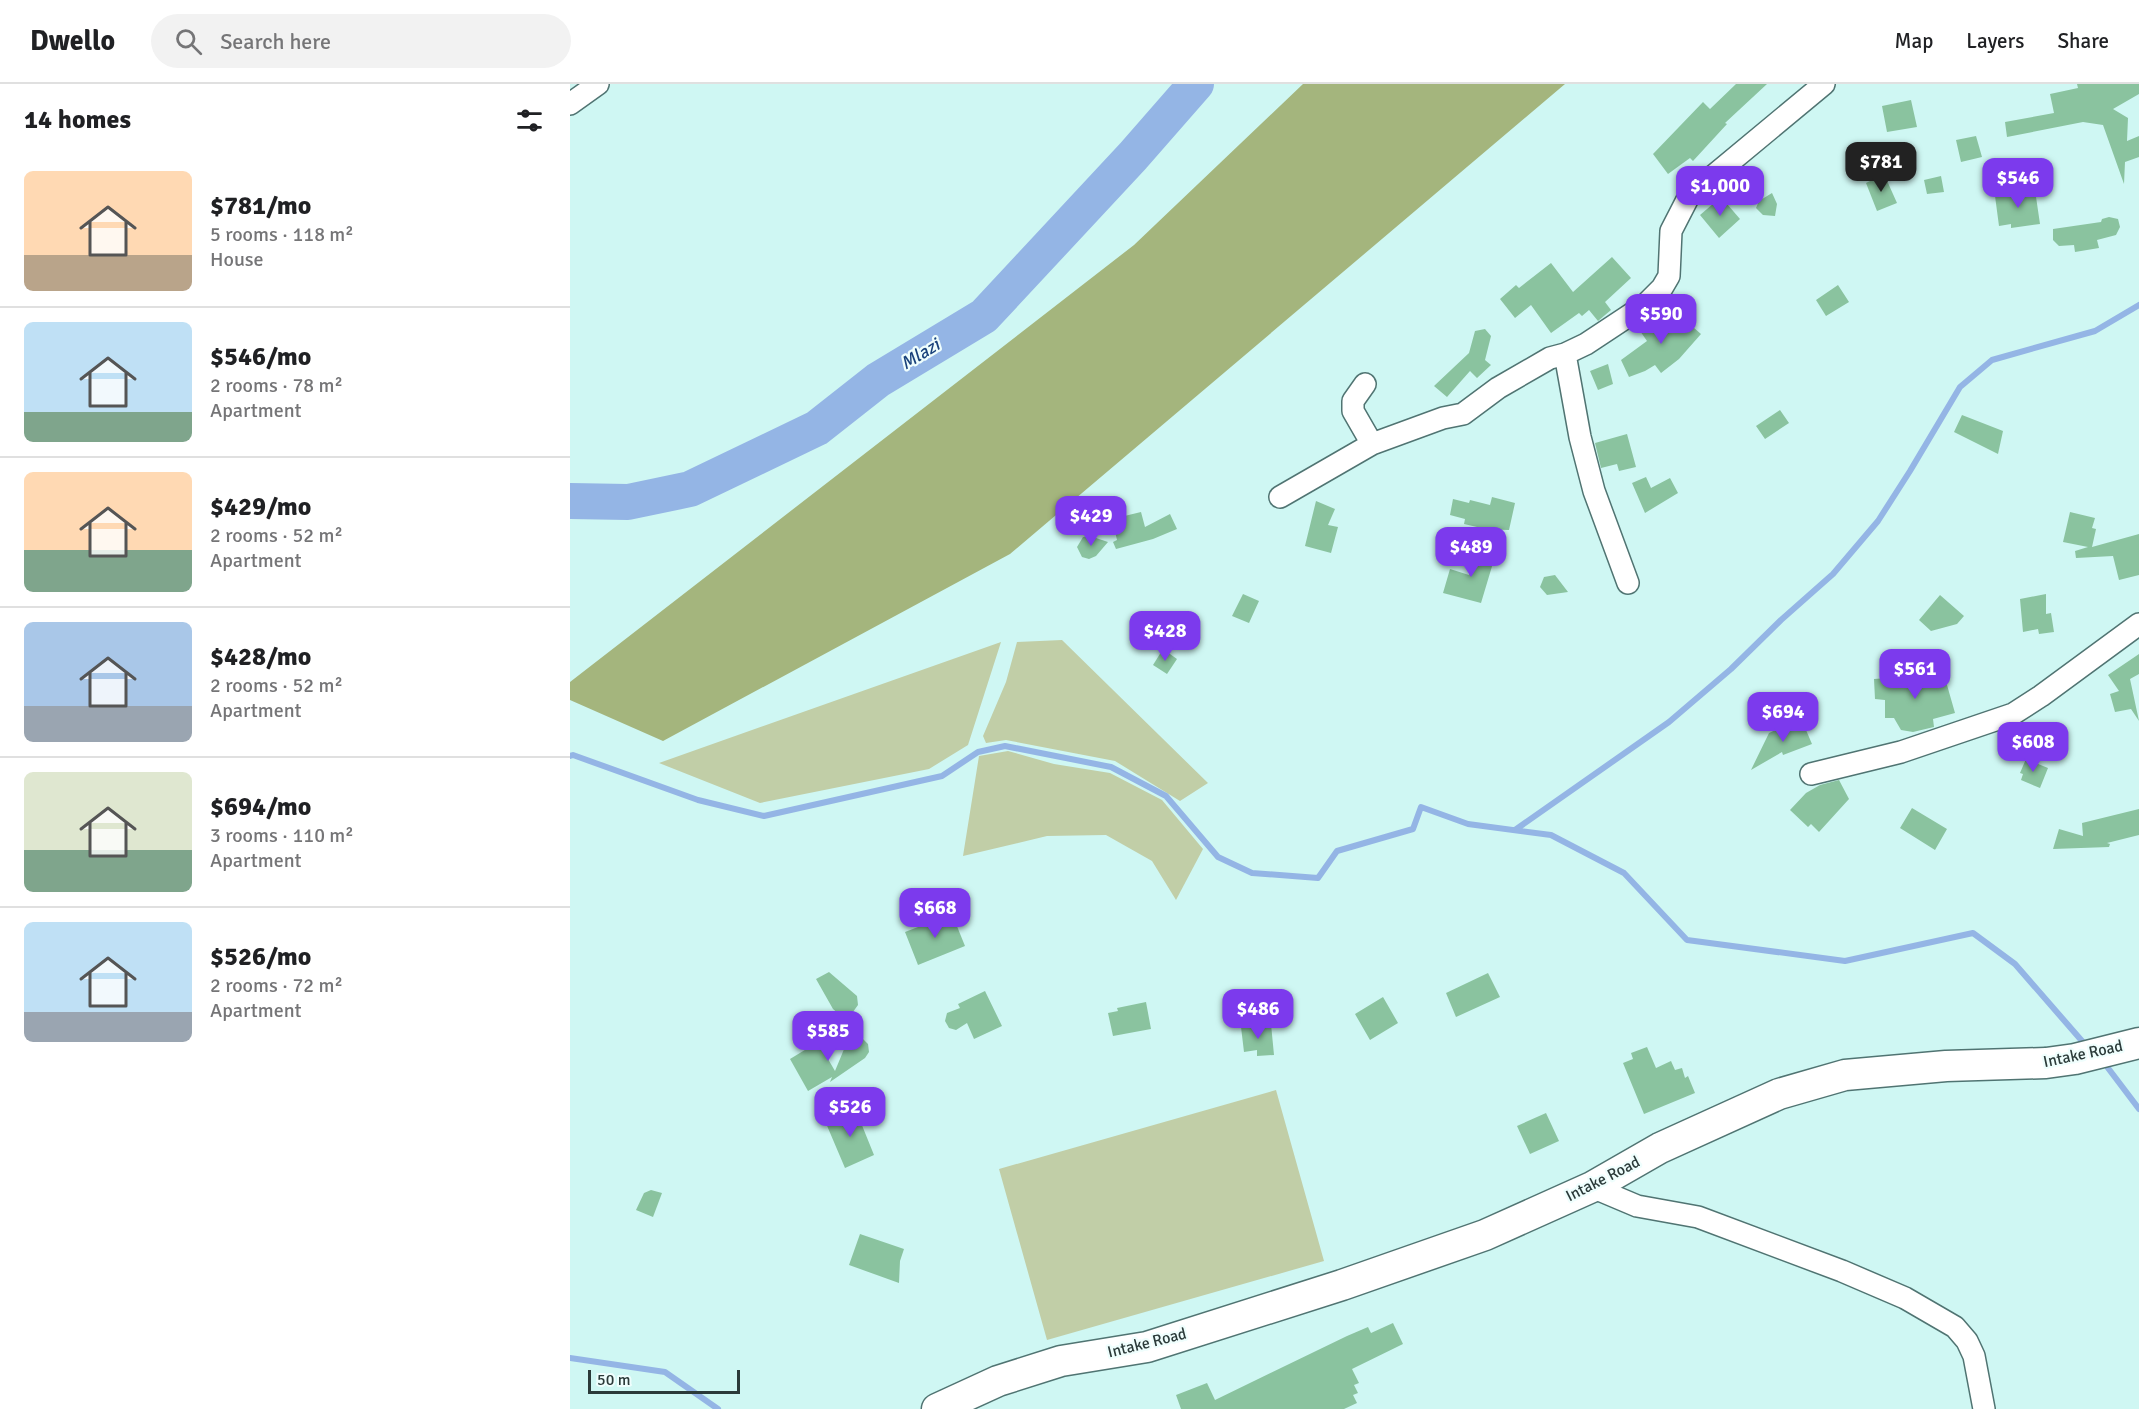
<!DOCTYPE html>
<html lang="en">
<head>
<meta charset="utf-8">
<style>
	body { margin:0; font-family:Signika,sans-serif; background:#f2f2f2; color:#202124; height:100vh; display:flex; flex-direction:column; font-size:22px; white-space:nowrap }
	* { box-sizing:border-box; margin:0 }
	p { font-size:20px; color:#757577 }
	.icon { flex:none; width:33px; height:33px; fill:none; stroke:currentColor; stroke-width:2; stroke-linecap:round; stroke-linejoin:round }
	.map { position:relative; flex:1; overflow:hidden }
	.sheet { display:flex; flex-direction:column; background:#fff; width:570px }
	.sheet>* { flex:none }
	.scale { position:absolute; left:18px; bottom:15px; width:152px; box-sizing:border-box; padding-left:6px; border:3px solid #2b3a39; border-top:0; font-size:16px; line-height:21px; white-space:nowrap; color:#2b3a39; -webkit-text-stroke:4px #effefd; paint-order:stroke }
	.price { position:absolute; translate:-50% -51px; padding:0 14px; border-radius:12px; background:#7c3aed; color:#fff; font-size:20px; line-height:39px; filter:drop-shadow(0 2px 3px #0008) }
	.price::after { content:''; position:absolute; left:50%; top:36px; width:18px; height:14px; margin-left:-9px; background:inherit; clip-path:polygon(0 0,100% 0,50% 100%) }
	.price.on { background:#222; color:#fff }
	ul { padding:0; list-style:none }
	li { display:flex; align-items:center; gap:18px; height:150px; padding:0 24px }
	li+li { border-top:2px solid #e0e0e0 }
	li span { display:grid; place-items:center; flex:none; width:168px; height:120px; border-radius:9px; color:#555 }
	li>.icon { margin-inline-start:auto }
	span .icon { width:72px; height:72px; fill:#fffc; stroke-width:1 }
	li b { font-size:26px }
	h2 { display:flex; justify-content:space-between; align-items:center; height:72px; padding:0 24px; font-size:26px }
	header { display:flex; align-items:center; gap:36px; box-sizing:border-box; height:84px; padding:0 30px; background:#fff; border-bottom:2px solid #e0e0e0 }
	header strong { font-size:28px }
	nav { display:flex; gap:33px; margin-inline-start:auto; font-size:21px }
	.search { width:420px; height:54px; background:#f2f2f2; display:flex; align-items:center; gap:15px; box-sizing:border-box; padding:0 21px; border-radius:33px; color:#757577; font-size:22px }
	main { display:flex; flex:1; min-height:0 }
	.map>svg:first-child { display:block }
</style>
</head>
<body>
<header>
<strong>Dwello</strong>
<div class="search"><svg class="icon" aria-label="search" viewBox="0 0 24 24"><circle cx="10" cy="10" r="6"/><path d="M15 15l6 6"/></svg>Search here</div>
<nav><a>Map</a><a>Layers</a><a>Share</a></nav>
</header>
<main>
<section class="sheet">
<h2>14 homes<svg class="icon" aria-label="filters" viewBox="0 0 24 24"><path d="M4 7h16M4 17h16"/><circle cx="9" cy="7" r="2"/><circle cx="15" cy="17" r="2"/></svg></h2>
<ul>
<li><span style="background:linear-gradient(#ffd9b3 70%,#b9a48a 0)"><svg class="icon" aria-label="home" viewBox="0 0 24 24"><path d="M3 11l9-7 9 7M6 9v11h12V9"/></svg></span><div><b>$781/mo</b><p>5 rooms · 118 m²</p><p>House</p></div></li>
<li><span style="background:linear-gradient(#bfe0f5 75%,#7fa58c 0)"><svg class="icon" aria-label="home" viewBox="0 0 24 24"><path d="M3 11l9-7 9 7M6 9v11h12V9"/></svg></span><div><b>$546/mo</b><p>2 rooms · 78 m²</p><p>Apartment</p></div></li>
<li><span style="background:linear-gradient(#ffd9b3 65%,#7fa58c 0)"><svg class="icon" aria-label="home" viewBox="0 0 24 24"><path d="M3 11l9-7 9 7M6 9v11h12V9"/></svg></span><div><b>$429/mo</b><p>2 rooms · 52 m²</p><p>Apartment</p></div></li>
<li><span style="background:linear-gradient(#a9c7e8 70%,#9aa5b1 0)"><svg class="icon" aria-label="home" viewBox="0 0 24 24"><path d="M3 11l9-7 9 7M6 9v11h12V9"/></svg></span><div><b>$428/mo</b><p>2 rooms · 52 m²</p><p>Apartment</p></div></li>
<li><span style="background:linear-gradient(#dfe7d0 65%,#7fa58c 0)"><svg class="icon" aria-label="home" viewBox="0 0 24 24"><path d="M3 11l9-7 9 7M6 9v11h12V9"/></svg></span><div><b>$694/mo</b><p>3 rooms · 110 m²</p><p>Apartment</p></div></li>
<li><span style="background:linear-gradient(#bfe0f5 75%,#9aa5b1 0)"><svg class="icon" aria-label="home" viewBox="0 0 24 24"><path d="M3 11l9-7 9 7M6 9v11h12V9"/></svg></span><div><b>$526/mo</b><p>2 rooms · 72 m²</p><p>Apartment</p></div></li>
</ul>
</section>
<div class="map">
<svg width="1569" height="1325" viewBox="0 0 1569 1325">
	<rect width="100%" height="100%" fill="#cff7f3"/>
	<path fill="#c1cea7" d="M 492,556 L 638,699 L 610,717 L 545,677 L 436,656 L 416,659 L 413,652 L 436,598 L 447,558 Z
		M 431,558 L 398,661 L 359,685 L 190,719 L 89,679 Z
		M 438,667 L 484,680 L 540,689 L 592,716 L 633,765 L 606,816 L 582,777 L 536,751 L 477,752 L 393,772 L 409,672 Z
		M 706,1006 L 754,1177 L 477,1256 L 429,1085 Z"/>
	<path fill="#a4b57d" d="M 733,0 L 995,0 L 440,470 L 93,657 L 0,616 L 0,598 L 564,161 Z"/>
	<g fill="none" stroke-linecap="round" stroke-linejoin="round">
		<path stroke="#94b5e5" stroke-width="6" d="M 0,672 L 3,671 L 128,716 L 194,732 L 372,692 L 408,668 L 435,662 L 541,683 L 596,712 L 648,773 L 682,789 L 748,794 L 767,767 L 843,745 L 851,723 L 898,740 L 981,751 L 1054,789 L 1117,856 L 1275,877 L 1403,849 L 1445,880 L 1512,957
			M 945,746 L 1099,638 L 1161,585 L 1211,536 L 1263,490 L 1308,437 L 1340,387 L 1390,303 L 1422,276 L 1525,247 L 1569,221
			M 1538,984 L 1569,1025
			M 0,1274 L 95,1288 L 148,1325"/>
		<path stroke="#94b5e5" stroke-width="36" d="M 0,417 L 58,418 L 120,405 L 247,344 L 308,296 L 414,232 L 563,72 L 626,0"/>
	</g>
	<path fill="#8ac39f" d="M 1166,0 L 1197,0 L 1155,39 L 1157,40 L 1123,77 L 1120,74 L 1098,90 L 1083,70 L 1133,18 L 1140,25 Z
		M 1507,0 L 1569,0 L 1569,10 L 1543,25 L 1558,34 L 1557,57 L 1569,52 L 1569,73 L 1555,78 L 1554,100 L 1533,41 L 1513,38 L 1437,53 L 1435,38 L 1484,29 L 1480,10 L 1508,4 Z
		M 1341,16 L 1347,43 L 1317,48 L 1312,22 Z
		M 1406,52 L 1412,73 L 1391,78 L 1386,56 Z
		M 1314,90 L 1327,119 L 1307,127 L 1296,99 Z
		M 1371,92 L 1374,108 L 1357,110 L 1354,96 Z
		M 1465,106 L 1470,140 L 1441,144 L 1441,140 L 1429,142 L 1425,112 Z
		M 1202,109 L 1207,120 L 1205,132 L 1193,131 L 1186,124 L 1189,117 Z
		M 1151,113 L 1170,135 L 1149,154 L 1130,131 Z
		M 1539,133 L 1548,135 L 1550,143 L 1546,151 L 1527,156 L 1529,164 L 1505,168 L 1504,161 L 1489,162 L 1483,156 L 1483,145 L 1531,138 L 1532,135 Z
		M 1042,173 L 1061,194 L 1035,218 L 1041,226 L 1028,237 L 1019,226 L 1012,232 L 1009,229 L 981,249 L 961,221 L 945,234 L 930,215 L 946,201 L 949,204 L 981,179 L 1003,208 Z
		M 1268,201 L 1279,218 L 1256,232 L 1246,216 Z
		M 1109,231 L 1131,250 L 1109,275 L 1091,289 L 1085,281 L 1075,287 L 1059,293 L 1051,276 L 1077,257 L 1068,244 L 1082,234 L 1088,241 Z
		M 915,245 L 921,252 L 915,276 L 921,281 L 907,294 L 900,287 L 877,313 L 864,302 L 899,269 L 905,247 Z
		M 1038,280 L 1043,300 L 1028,306 L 1020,287 Z
		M 1210,326 L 1219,339 L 1195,355 L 1186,342 Z
		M 1392,331 L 1433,347 L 1428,370 L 1384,348 Z
		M 1057,350 L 1066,383 L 1049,387 L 1047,380 L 1031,384 L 1025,359 Z
		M 1076,393 L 1081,404 L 1100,394 L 1108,409 L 1075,429 L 1062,399 Z
		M 922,413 L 945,419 L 939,446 L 907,445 L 907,443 L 894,440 L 895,435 L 880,431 L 883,415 L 899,419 L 900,416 L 920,421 Z
		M 746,417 L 765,425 L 758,441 L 768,443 L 761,469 L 735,462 Z
		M 571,428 L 575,443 L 600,430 L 607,445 L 583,455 L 546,465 L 543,458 L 547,456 L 542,435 Z
		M 1500,428 L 1525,434 L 1522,444 L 1526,445 L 1522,463 L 1569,450 L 1569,491 L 1549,496 L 1543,472 L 1506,474 L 1505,467 L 1518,463 L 1493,458 Z
		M 520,452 L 538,458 L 526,472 L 519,475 L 512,473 L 507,463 L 513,453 Z
		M 903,466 L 926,469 L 911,519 L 873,509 L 880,485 L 899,491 Z
		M 985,491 L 998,508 L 977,511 L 970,503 L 974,493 Z
		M 673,510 L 689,517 L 679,539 L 662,532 Z
		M 1476,510 L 1476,530 L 1481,529 L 1484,548 L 1469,550 L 1468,545 L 1453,548 L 1450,515 Z
		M 1370,511 L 1394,532 L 1387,540 L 1361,547 L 1349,536 Z
		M 593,565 L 607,575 L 597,590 L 583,581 Z
		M 1569,570 L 1569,590 L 1560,595 L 1569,637 L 1561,625 L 1545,628 L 1540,610 L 1549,607 L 1538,591 Z
		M 1373,587 L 1385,629 L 1363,635 L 1364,643 L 1343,648 L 1331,646 L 1324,634 L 1315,634 L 1315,616 L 1305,615 L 1304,595 L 1358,591 Z
		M 1233,639 L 1242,660 L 1213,671 L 1212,668 L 1181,686 L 1199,649 L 1219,640 L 1220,644 Z
		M 1456,675 L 1478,684 L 1470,704 L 1451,696 L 1453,690 L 1450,689 Z
		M 1269,696 L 1279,715 L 1249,748 L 1241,740 L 1238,743 L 1220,726 L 1236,709 L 1250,701 Z
		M 1342,724 L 1377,745 L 1365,766 L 1330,744 Z
		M 1569,725 L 1569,751 L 1537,759 L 1540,760 L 1539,763 L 1483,765 L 1489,745 L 1513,752 L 1512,739 Z
		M 382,830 L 395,862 L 348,881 L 335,848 Z
		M 259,888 L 287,912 L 288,921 L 280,932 L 270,931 L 263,925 L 246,895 Z
		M 918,889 L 930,913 L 886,933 L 876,909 Z
		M 415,907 L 432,942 L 404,955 L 397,939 L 386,946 L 379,944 L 375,937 L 377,929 L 390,924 L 388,920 Z
		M 813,913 L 828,939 L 800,956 L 785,930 Z
		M 576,918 L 581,945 L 543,952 L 538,929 L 548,927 L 547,924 Z
		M 701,940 L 704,971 L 687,972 L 687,966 L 674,968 L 671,943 Z
		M 284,952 L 292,954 L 298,960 L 299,968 L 295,974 L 260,998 L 262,993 L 238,1007 L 220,975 L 248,958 L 265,987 L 277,958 Z
		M 1077,963 L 1086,984 L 1101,977 L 1105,986 L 1112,984 L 1115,994 L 1118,992 L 1125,1009 L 1074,1030 L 1053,979 L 1063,975 L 1061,969 Z
		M 285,1024 L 304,1071 L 275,1084 L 255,1037 Z
		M 976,1029 L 989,1057 L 960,1070 L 947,1042 Z
		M 81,1106 L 92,1109 L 83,1133 L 66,1126 L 74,1109 Z
		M 290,1150 L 334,1165 L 330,1177 L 329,1199 L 279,1181 Z
		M 823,1239 L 833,1260 L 782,1285 L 789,1299 L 784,1301 L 788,1309 L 783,1311 L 787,1319 L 774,1325 L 611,1325 L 606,1311 L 637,1299 L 645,1316 L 777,1252 L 798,1243 L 801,1249 Z"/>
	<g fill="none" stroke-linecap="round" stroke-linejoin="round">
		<defs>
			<path id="street" d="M 0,20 L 28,0
				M 995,270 L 1010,353 L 1024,407 L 1058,499
				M 795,300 L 783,317 L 783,327 L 802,360
				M 710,413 L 802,360 L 873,334 L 893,330 L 928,304 L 980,274 L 995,270 L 1016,260 L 1075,221 L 1092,204 L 1099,192 L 1101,147 L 1119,112 L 1254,0
				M 1241,690 L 1331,668 L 1443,630 L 1471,612 L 1569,540
				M 1022,1103 L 1067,1122 L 1128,1133 L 1272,1187 L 1335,1214 L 1385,1243 L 1397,1257 L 1404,1272 L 1414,1325"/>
			<path id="secondary" d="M 367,1325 L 428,1297 L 491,1277 L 577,1263 L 772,1201 L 915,1151 L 1022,1103 L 1090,1064 L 1209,1010 L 1275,991 L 1376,982 L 1476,979 L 1505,975 L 1569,959"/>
		</defs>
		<use href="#street" stroke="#507472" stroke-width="24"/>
		<use href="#secondary" stroke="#507472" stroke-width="33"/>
		<use href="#street" stroke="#fff" stroke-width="21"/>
		<use href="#secondary" stroke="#fff" stroke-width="30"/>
	</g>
	<g text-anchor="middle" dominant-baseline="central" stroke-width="4.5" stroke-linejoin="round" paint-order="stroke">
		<g font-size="16" fill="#2b3a39" stroke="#effefd">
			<text transform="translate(1513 970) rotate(-12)">Intake Road</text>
			<text transform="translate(1033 1095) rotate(-27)">Intake Road</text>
			<text transform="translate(577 1259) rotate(-14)">Intake Road</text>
		</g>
		<g font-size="18" font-style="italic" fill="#19427b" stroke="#effefd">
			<text transform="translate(350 270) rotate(-31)">Mlazi</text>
		</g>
	</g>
</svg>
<div class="scale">50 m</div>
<b class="price on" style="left:1311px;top:109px">$781</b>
<b class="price" style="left:1448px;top:125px">$546</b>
<b class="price" style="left:1150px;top:133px">$1,000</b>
<b class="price" style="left:1091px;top:261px">$590</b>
<b class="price" style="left:521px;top:463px">$429</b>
<b class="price" style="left:901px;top:494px">$489</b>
<b class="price" style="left:595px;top:578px">$428</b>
<b class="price" style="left:1345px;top:616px">$561</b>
<b class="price" style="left:1213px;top:659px">$694</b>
<b class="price" style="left:1463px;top:689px">$608</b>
<b class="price" style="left:365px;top:855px">$668</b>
<b class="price" style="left:688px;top:956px">$486</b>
<b class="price" style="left:258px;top:978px">$585</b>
<b class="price" style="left:280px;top:1054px">$526</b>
</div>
</main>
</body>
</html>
